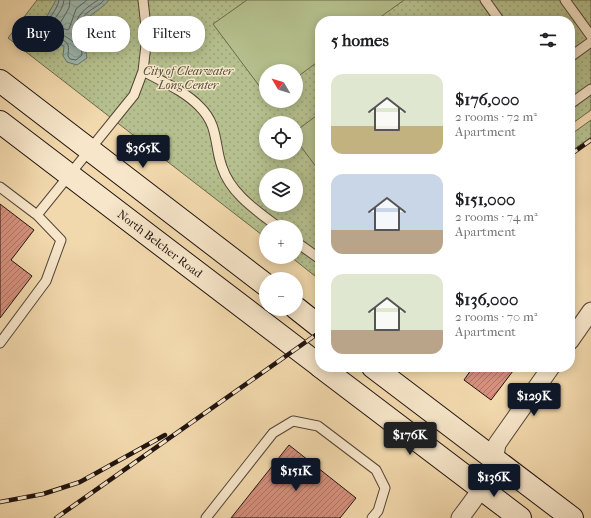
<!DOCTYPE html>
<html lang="en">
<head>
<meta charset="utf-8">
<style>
	body { margin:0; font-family:"IM FELL French Canon",serif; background:#f2f2f2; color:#202124; height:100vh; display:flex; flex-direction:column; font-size:15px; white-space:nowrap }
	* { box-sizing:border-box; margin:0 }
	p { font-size:13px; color:#757577 }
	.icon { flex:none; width:22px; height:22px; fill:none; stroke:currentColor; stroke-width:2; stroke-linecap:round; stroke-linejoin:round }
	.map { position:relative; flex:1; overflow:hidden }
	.side { position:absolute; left:315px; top:16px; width:260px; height:356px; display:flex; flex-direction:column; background:#fff; border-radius:16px; box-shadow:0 2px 10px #0003 }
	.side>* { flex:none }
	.hud { position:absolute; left:12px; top:16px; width:243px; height:36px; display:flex; gap:8px }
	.needle { width:26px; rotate:308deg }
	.controls { position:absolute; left:259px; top:64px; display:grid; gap:8px }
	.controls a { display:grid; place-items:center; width:44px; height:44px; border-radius:50%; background:#fff; box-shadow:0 2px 10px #0003; font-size:20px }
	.price { position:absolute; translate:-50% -34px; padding:0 9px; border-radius:4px; background:#111827; color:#fff; font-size:13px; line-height:26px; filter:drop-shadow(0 1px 2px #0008) }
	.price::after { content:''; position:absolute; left:50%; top:24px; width:12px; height:9px; margin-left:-6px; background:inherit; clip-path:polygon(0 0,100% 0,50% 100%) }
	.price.active { background:#222; color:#fff }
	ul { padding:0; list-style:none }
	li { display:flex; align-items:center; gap:12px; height:100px; padding:0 16px }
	li span { display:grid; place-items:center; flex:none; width:112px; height:80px; border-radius:12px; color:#555 }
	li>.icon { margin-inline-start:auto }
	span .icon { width:48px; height:48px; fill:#fffc; stroke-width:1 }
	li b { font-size:17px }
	h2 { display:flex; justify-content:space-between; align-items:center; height:48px; padding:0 16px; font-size:17px }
	.chip { padding:0 14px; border-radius:16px; background:#fff; box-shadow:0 2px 10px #0003; font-size:14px; line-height:36px }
	.chip.active { background:#111827; color:#fff }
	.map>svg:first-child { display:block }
</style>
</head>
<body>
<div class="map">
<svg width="591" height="518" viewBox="0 0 591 518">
	<defs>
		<pattern id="grass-dots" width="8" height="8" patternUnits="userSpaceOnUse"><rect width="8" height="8" fill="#b5c08e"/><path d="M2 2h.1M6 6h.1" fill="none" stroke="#9ba479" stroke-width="1.8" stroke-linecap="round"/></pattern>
		<pattern id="water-waves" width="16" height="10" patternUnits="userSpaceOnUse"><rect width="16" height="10" fill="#9cb9b1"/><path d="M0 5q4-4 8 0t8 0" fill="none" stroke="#869e97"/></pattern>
		<pattern id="building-hatch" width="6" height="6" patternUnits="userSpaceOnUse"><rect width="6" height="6" fill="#d6907d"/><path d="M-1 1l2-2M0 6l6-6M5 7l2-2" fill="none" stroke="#ad7465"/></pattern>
	</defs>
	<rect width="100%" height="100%" fill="#f2d9ad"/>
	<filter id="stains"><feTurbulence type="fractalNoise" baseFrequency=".005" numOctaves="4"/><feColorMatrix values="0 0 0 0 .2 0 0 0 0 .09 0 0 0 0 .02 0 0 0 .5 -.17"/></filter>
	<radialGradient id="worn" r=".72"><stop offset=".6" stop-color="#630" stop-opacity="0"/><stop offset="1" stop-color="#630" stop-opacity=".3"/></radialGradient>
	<path fill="url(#grass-dots)" stroke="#6a6a4f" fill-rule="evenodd" d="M 37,0 L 591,0 L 591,110 L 570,125 L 570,21 L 320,21 L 320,280 L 291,257 L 296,257 L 296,227 L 266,227 L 266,238 L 8,38 ZM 266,71 L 296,71 L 296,101 L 266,101 ZM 266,123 L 296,123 L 296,153 L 266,153 ZM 266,175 L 296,175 L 296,205 L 266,205 Z
		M 591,120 L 591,137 L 570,152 L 570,135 Z"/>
	<path fill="#b5c08e" stroke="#6a6a4f" d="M 247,0 L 404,0 L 375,21 L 320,21 L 320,60 L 296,78 L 296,71 L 266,71 L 266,95 L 213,24 Z
		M 320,113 L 320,172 L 296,140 L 296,131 Z"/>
	<path fill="url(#water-waves)" stroke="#6a7771" d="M 56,0 L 109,0 C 104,7 97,10 90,16 C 80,25 85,46 87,58 L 77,65 L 67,62 L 63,56 L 64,46 L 55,42 L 41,41 L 35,35 L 38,25 L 47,16 Z"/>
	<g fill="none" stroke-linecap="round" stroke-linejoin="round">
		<path stroke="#5e6660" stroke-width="1" d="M 59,0 C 57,13 43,22 40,34 L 43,37 C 49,37 66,38 68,45 C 69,48 68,53 68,56 L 70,59 L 76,60 L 82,55 C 81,44 77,22 87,13 C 92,8 100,6 104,0
			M 64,0 C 63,12 51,21 47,31 C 50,33 52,32 56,33 C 62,34 69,38 73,42 L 75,40 C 74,17 80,12 98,0
			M 70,0 L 69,8 L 59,25 L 60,27 L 67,30 L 69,29 L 76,9 L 87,0"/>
	</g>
	<path fill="url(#building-hatch)" stroke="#201410" d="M 0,204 L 34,230 L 11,260 L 32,276 L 0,318 Z
		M 473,367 L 516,367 L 491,400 L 464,380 Z
		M 289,445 L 356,498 L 340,518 L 231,518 Z"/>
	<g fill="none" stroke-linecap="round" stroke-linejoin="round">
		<defs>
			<path id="service" d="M 485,0 L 500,21
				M 565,0 L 591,36
				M 570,57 L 591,42
				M 143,71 C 163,82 185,91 200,107 C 219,126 214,145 222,167 C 231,194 256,210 278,227
				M 570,104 L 591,89
				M 0,187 L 37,215
				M 296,242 L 320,259
				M 0,343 L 46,281 L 61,240 L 37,215 L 134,95 L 143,71 L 147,36 L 143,0
				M 206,518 L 273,433 L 293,421 L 318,426 L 376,470 L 385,488 L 378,511 L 372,518"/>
			<path id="minor" d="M 570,341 L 591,311
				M 460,518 C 479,493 493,476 497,444 L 551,367"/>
			<g id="secondary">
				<path d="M 0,81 L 266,285"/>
				<path id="s1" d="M 0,122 L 320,366"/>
				<path d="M 296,308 L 320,327"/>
				<path d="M 321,367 L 520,518"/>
				<path d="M 373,367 L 572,518"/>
			</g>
		</defs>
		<use href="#service" stroke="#544537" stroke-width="11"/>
		<use href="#minor" stroke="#544537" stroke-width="19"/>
		<use href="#secondary" stroke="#201410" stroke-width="24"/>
		<use href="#service" stroke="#f7e6ca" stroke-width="9"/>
		<use href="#minor" stroke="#f7e6ca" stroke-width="17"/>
		<use href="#secondary" stroke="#f7e6ca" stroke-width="22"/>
		<defs>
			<path id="rail" d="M 570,155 L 591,140
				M 0,502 L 43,494 L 80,482 L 165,435
				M 56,518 L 320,332"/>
		</defs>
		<use href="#rail" stroke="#201410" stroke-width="4.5"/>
		<use href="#rail" stroke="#f7e6ca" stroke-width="3" stroke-dasharray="9" stroke-linecap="butt"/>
	</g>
	<g text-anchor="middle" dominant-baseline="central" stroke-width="3" stroke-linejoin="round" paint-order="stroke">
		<g font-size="12" font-style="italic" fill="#54503c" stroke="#f7e6ca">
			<text x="188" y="71">City of Clearwater<tspan x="188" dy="14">Long Center</tspan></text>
		</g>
		<g font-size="12" fill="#201410" stroke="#f7e6ca">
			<text stroke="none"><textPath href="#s1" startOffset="201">North Belcher Road</textPath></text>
		</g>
	</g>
	<rect width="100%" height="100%" filter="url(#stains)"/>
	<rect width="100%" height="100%" fill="url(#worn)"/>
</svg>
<div class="controls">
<a><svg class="needle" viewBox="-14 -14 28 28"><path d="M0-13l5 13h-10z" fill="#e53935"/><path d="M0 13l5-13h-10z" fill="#757577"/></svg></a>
<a><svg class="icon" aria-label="locate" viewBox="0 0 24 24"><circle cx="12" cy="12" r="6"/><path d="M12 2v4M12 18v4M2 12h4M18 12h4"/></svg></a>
<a><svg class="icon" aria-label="layers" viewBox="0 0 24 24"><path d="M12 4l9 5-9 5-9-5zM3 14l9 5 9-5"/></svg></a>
<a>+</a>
<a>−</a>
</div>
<b class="price" style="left:143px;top:169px">$365K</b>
<b class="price" style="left:534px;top:417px">$129K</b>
<b class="price active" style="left:410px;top:456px">$176K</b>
<b class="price" style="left:296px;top:492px">$151K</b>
<b class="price" style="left:494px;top:498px">$136K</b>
<div class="hud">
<a class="chip active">Buy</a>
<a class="chip">Rent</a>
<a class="chip">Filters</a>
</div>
<section class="side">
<h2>5 homes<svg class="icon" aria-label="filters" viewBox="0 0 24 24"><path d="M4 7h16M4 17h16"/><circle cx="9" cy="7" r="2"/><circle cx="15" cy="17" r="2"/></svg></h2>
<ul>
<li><span style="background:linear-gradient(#dfe7d0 65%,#c2b280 0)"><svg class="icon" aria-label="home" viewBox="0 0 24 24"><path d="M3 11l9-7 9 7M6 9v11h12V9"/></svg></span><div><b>$176,000</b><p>2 rooms · 72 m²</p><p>Apartment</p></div></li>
<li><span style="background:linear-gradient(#c9d6e8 70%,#b9a48a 0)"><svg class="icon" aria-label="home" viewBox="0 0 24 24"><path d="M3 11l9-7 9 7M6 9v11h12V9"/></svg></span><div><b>$151,000</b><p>2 rooms · 74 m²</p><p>Apartment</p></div></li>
<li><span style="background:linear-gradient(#dfe7d0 70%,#b9a48a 0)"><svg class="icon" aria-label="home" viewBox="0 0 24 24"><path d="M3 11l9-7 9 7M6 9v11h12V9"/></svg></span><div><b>$136,000</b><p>2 rooms · 70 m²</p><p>Apartment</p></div></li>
</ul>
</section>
</div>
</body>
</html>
